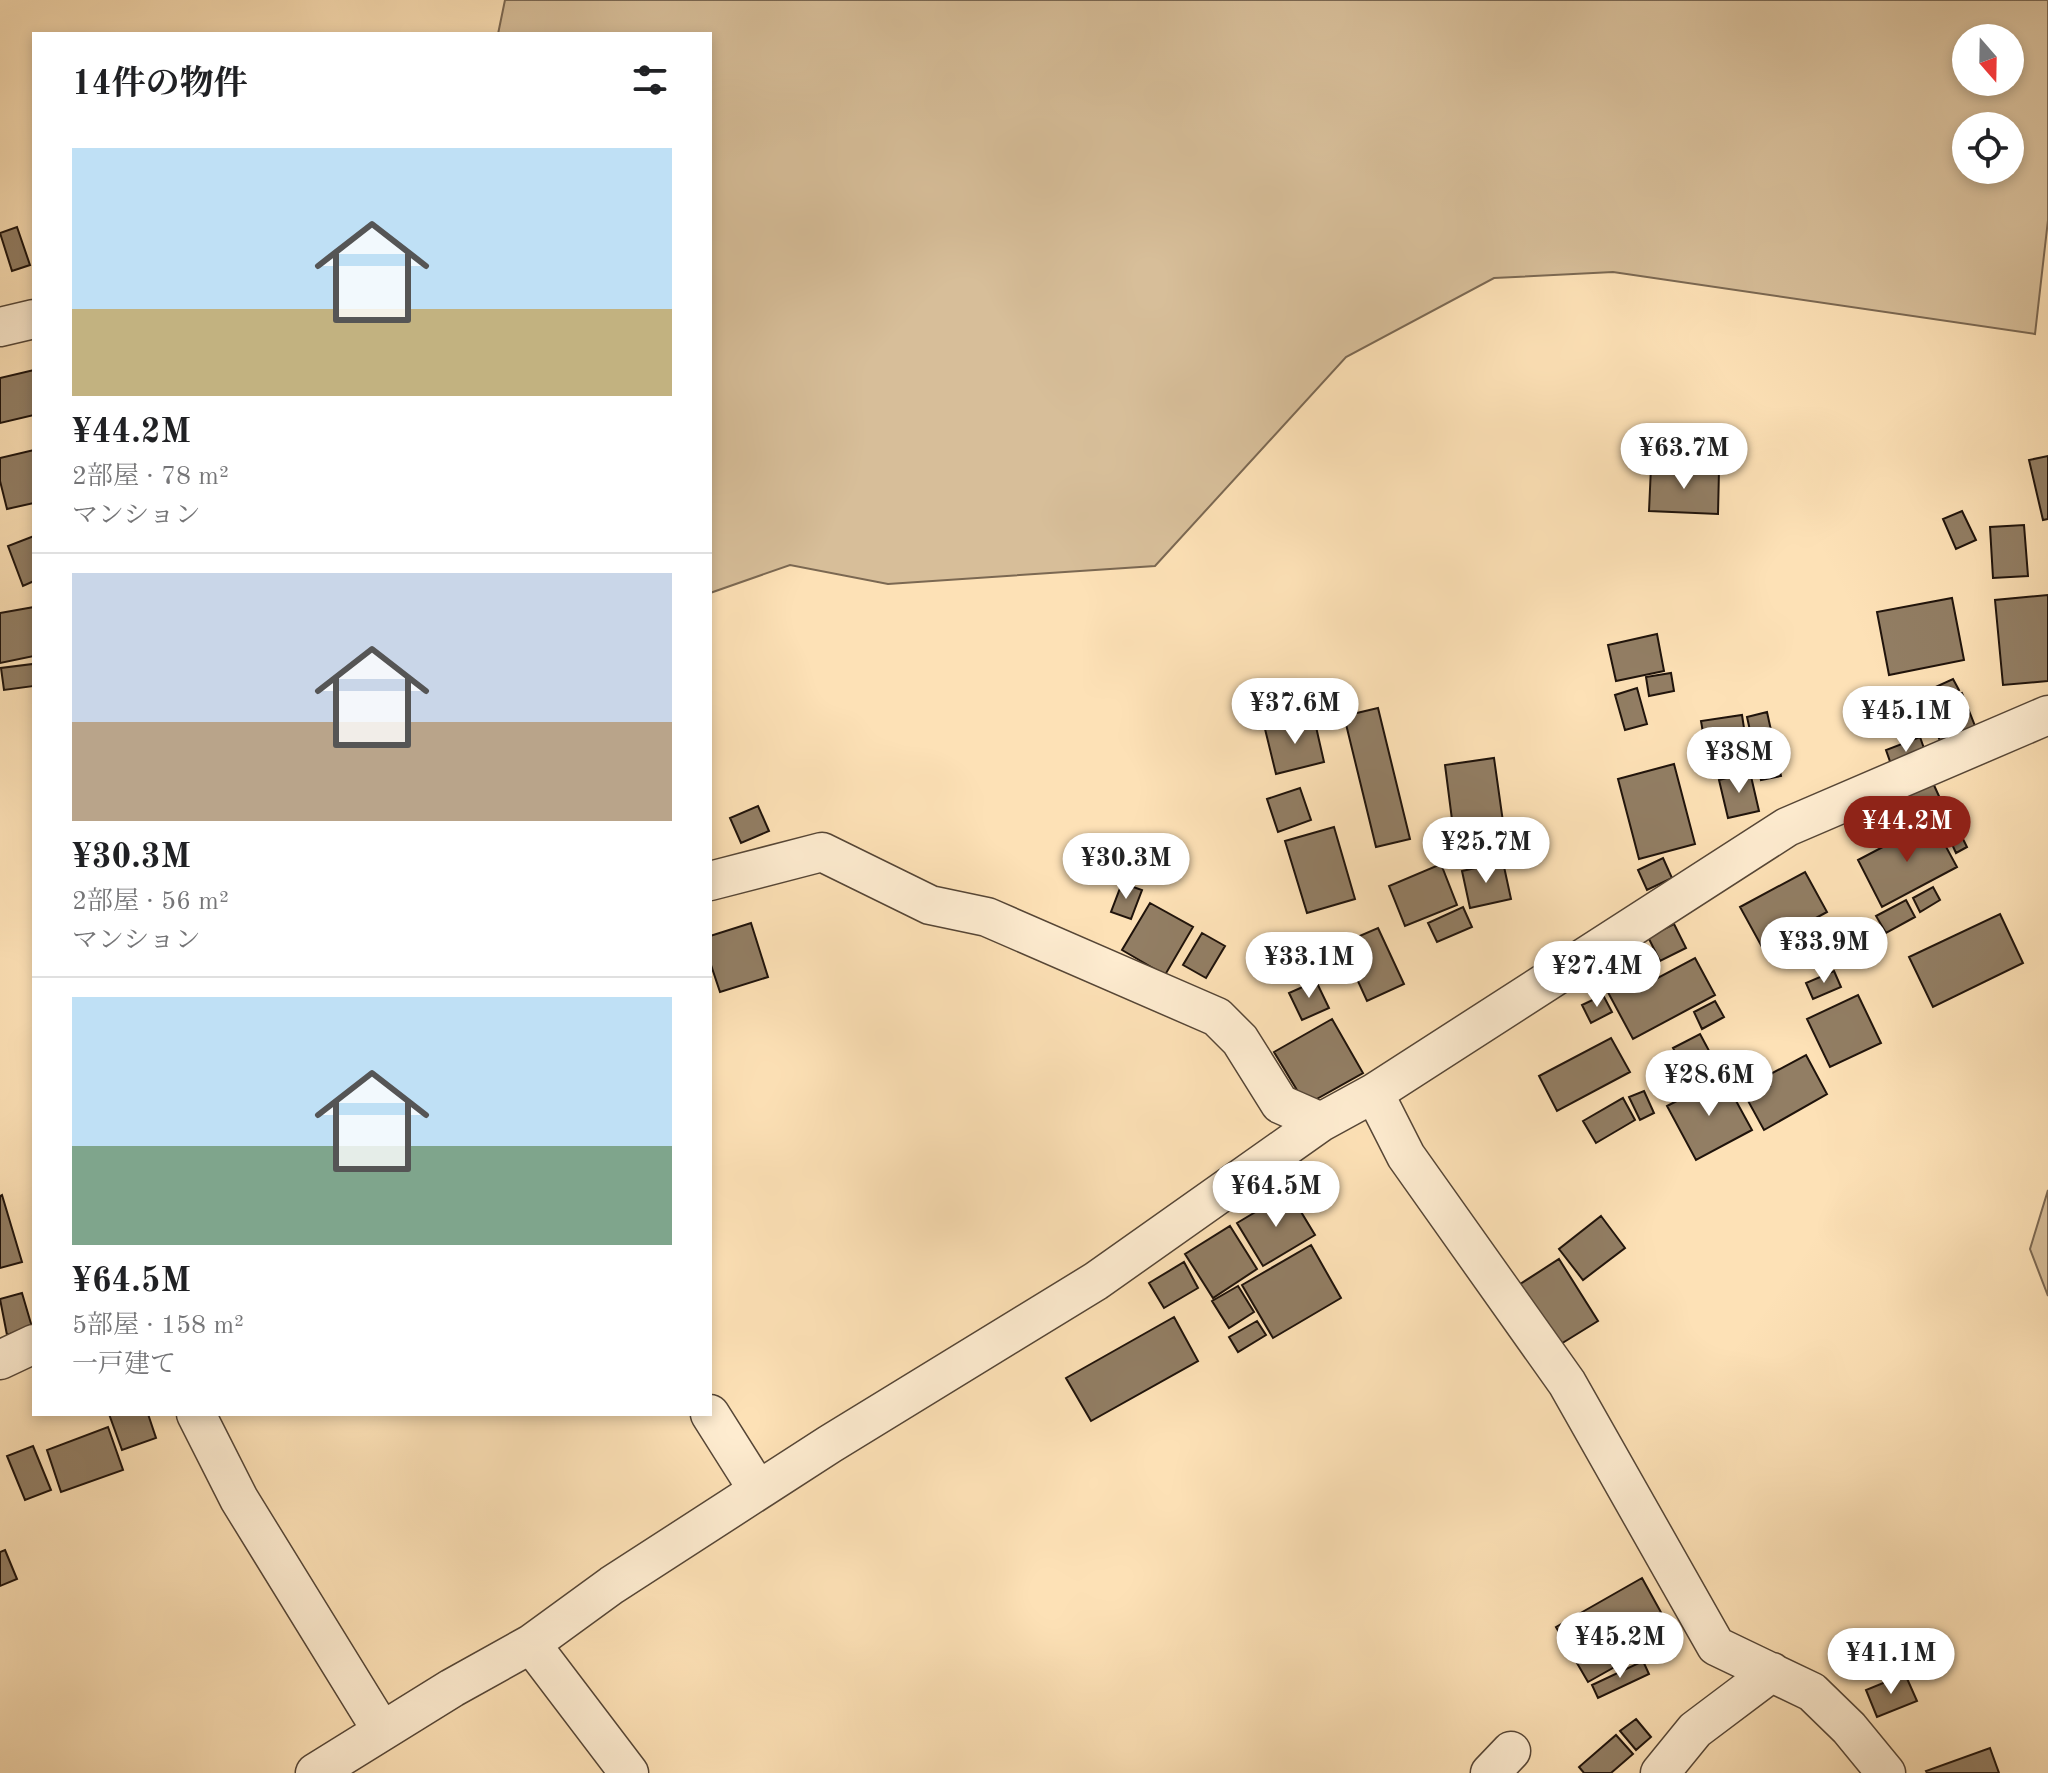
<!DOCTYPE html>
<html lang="ja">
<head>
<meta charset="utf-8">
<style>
	body { margin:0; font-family:"Old Standard TT","Noto Serif JP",serif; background:#f2f2f2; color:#202124; height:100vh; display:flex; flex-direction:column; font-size:30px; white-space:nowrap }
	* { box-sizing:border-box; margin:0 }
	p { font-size:26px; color:#757577 }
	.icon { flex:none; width:44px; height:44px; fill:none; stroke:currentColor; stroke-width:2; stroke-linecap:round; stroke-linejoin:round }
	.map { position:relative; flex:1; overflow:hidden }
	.details { position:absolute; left:32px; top:32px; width:680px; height:1384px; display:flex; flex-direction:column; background:#fff; border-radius:0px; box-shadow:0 4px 12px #0003 }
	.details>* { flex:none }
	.needle { width:52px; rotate:160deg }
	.controls { position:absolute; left:1952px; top:24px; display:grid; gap:16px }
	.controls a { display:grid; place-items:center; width:72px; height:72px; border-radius:50%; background:#fff; box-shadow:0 4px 12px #0003; font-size:40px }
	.price { position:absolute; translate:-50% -68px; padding:0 18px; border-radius:28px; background:#fff; color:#222; font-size:26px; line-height:52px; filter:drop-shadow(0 2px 4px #0008) }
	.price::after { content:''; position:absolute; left:50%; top:48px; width:24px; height:18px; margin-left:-12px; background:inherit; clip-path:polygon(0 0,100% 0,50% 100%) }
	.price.on { background:#8f2418; color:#fff }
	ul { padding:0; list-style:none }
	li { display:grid; align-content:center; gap:16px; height:424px; padding:0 40px }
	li+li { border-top:2px solid #e0e0e0 }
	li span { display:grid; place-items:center; height:248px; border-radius:0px; color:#555 }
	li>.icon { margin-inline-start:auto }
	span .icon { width:144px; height:144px; fill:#fffc; stroke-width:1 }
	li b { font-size:34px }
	h2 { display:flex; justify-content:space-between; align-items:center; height:96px; padding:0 40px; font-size:34px }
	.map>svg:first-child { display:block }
</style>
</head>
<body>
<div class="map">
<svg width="2048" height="1773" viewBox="0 0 2048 1773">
	<rect width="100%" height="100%" fill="#fde1b6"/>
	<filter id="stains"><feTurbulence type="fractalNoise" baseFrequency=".0025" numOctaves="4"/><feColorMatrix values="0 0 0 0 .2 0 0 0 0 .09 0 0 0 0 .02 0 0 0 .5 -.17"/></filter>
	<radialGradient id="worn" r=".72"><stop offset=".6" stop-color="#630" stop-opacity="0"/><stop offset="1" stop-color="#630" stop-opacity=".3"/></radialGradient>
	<path fill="#d7be99" stroke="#7b6852" stroke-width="2" fill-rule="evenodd" d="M 505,0 L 2048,0 L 2048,220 L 2035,334 L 1613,272 L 1494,278 L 1346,357 L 1155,566 L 888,584 L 790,565 L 710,593 L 710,34 L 498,34 ZM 1966,38 L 2010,38 L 2010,82 L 1966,82 ZM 1966,126 L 2010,126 L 2010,170 L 1966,170 Z
		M 2048,1190 L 2048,1296 L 2030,1249 Z"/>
	<path fill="#927e64" stroke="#1f130b" stroke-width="2" d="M 17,227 L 30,265 L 12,271 L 0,233 Z
		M 34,370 L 34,415 L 0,423 L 0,378 Z
		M 34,450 L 34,503 L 7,509 L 0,481 L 0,458 Z
		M 2048,456 L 2048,519 L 2043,520 L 2029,460 Z
		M 1651,467 L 1719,470 L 1718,514 L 1649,511 Z
		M 1962,511 L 1976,540 L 1956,549 L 1943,519 Z
		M 2024,525 L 2028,576 L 1993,578 L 1990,527 Z
		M 34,536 L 34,581 L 23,586 L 8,546 Z
		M 2048,595 L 2048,681 L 2003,685 L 1995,600 Z
		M 1952,598 L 1964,660 L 1889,675 L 1877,612 Z
		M 34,607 L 34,656 L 0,663 L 0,613 Z
		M 1657,634 L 1664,671 L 1616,681 L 1608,645 Z
		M 33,664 L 34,686 L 4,690 L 1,668 Z
		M 1671,673 L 1674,691 L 1649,696 L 1646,677 Z
		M 1953,679 L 1959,690 L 1935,702 L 1929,690 Z
		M 1637,688 L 1647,724 L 1625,730 L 1615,695 Z
		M 1962,693 L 1975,726 L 1940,741 L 1927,708 Z
		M 1378,708 L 1410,839 L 1376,847 L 1344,716 Z
		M 1767,712 L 1781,776 L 1761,780 L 1747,717 Z
		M 1742,715 L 1750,767 L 1710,774 L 1701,721 Z
		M 1314,718 L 1324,762 L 1276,774 L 1265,729 Z
		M 1920,737 L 1927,757 L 1893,770 L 1886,750 Z
		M 1494,758 L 1505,836 L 1455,843 L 1445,765 Z
		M 1674,764 L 1695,844 L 1639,859 L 1618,779 Z
		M 1750,772 L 1759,811 L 1728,818 L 1719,780 Z
		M 1933,783 L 1943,805 L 1916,817 L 1907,795 Z
		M 1300,788 L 1311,820 L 1278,832 L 1267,799 Z
		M 758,806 L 769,831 L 741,843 L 730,818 Z
		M 1946,810 L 1954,824 L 1943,829 L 1937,815 Z
		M 1932,821 L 1957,867 L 1882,907 L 1858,860 Z
		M 1956,825 L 1967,847 L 1956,853 L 1946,831 Z
		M 1334,827 L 1355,899 L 1307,913 L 1285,841 Z
		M 1663,858 L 1672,878 L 1647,890 L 1638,870 Z
		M 1503,862 L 1511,899 L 1470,908 L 1462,871 Z
		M 1441,864 L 1457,905 L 1405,926 L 1389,886 Z
		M 1805,872 L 1827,912 L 1762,947 L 1740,907 Z
		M 1122,883 L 1142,890 L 1131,919 L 1111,912 Z
		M 1933,887 L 1940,900 L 1920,912 L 1913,898 Z
		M 1906,900 L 1915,917 L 1886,933 L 1876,916 Z
		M 1150,903 L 1193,927 L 1165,975 L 1122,950 Z
		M 1463,907 L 1472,927 L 1437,942 L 1428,923 Z
		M 2000,914 L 2023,963 L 1933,1007 L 1909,957 Z
		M 751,923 L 768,977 L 720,992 L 710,962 L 710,936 Z
		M 1674,924 L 1686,948 L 1660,961 L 1648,937 Z
		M 1378,928 L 1404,984 L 1367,1001 L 1341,944 Z
		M 1202,933 L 1225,946 L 1206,978 L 1183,965 Z
		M 1695,958 L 1715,995 L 1633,1039 L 1603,983 L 1631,968 L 1641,987 Z
		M 1834,971 L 1841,987 L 1813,999 L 1806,983 Z
		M 1316,981 L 1329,1008 L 1302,1020 L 1289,993 Z
		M 1603,995 L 1612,1012 L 1591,1023 L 1582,1005 Z
		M 1858,995 L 1881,1043 L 1830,1067 L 1807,1019 Z
		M 1715,1001 L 1724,1017 L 1702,1029 L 1694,1012 Z
		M 1332,1019 L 1363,1073 L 1306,1105 L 1274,1052 Z
		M 1700,1034 L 1714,1060 L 1687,1074 L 1673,1048 Z
		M 1611,1038 L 1630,1072 L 1557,1111 L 1539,1076 Z
		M 1806,1055 L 1827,1094 L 1764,1130 L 1747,1099 L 1770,1086 L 1765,1077 Z
		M 1723,1077 L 1752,1130 L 1696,1160 L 1667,1106 Z
		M 1644,1091 L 1654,1113 L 1640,1120 L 1629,1097 Z
		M 1623,1098 L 1635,1120 L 1596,1143 L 1583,1121 Z
		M 1289,1192 L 1315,1235 L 1263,1266 L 1237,1223 Z
		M 2,1195 L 22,1262 L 0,1268 L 0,1196 Z
		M 1601,1216 L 1625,1248 L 1583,1280 L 1559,1249 Z
		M 1230,1226 L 1257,1269 L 1213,1298 L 1185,1254 Z
		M 1311,1245 L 1341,1298 L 1273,1338 L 1242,1285 Z
		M 1559,1259 L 1598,1321 L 1556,1347 L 1517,1286 Z
		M 1184,1262 L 1198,1288 L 1164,1308 L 1149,1283 Z
		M 1238,1286 L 1254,1312 L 1229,1328 L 1212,1301 Z
		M 22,1293 L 32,1327 L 7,1335 L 0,1299 Z
		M 1174,1317 L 1198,1361 L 1091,1421 L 1066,1378 Z
		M 1257,1321 L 1266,1335 L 1238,1352 L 1229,1337 Z
		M 109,1414 L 148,1414 L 156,1438 L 122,1450 Z
		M 108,1427 L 123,1470 L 61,1492 L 47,1450 Z
		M 33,1446 L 51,1490 L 25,1500 L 7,1456 Z
		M 5,1550 L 17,1579 L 0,1586 L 0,1552 Z
		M 1642,1578 L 1673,1634 L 1588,1682 L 1556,1627 Z
		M 1643,1661 L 1649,1674 L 1598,1698 L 1592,1685 Z
		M 1905,1674 L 1917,1701 L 1877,1717 L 1866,1690 Z
		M 1636,1719 L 1651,1737 L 1636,1750 L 1620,1731 Z
		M 1616,1735 L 1633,1754 L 1611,1773 L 1584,1773 L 1579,1767 Z
		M 1990,1748 L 1999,1773 L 1927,1773 L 1926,1771 Z"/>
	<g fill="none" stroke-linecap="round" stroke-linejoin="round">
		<defs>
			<path id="street" d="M 0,327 L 34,319
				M 710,881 L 822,852 L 930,905 L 987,917 L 1217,1017 L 1240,1040 L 1280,1104 L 1321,1122
				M 1374,1093 L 1406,1156 L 1567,1383 L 1716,1646 L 1812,1692 L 1849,1728 L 1886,1773
				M 0,1360 L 34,1344
				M 196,1414 L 239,1499 L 382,1731
				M 710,1414 L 758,1490
				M 531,1644 L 629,1773
				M 315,1773 L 452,1688 L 531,1644 L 612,1585 L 830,1444 L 1096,1281 L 1321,1122 L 1374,1093 L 1787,827 L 2048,715
				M 1490,1773 L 1511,1751
				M 1660,1773 L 1695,1730 L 1772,1672"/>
		</defs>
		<use href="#street" stroke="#564636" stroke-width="41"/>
		<use href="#street" stroke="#feecd0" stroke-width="38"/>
	</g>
	<rect width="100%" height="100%" filter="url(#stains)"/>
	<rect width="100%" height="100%" fill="url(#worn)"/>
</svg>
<div class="controls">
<a><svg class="needle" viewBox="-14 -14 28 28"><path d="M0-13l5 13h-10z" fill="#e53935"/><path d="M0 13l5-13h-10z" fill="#757577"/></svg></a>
<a><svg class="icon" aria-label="locate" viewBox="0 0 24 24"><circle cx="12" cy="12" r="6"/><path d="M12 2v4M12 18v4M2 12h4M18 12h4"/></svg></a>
</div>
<b class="price" style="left:1684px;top:491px">¥63.7M</b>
<b class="price" style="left:1295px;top:746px">¥37.6M</b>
<b class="price" style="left:1906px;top:754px">¥45.1M</b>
<b class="price" style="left:1739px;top:795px">¥38M</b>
<b class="price on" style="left:1907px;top:864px">¥44.2M</b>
<b class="price" style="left:1486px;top:885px">¥25.7M</b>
<b class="price" style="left:1126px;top:901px">¥30.3M</b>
<b class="price" style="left:1824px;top:985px">¥33.9M</b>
<b class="price" style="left:1309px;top:1000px">¥33.1M</b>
<b class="price" style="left:1597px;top:1009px">¥27.4M</b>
<b class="price" style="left:1709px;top:1118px">¥28.6M</b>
<b class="price" style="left:1276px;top:1229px">¥64.5M</b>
<b class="price" style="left:1620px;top:1680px">¥45.2M</b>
<b class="price" style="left:1891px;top:1696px">¥41.1M</b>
<section class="details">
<h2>14件の物件<svg class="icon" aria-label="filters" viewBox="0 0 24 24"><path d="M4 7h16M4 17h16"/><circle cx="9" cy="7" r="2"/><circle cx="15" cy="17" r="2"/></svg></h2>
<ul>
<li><span style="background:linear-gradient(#bfe0f5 65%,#c2b280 0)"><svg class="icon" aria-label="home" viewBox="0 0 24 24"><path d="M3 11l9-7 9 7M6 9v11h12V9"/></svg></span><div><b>¥44.2M</b><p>2部屋 · 78 m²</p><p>マンション</p></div></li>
<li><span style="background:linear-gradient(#c9d6e8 60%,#b9a48a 0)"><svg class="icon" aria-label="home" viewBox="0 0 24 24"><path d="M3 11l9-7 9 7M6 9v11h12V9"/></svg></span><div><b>¥30.3M</b><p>2部屋 · 56 m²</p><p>マンション</p></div></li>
<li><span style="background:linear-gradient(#bfe0f5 60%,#7fa58c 0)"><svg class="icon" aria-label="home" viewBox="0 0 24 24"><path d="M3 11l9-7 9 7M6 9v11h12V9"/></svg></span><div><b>¥64.5M</b><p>5部屋 · 158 m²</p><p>一戸建て</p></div></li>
</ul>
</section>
</div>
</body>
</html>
